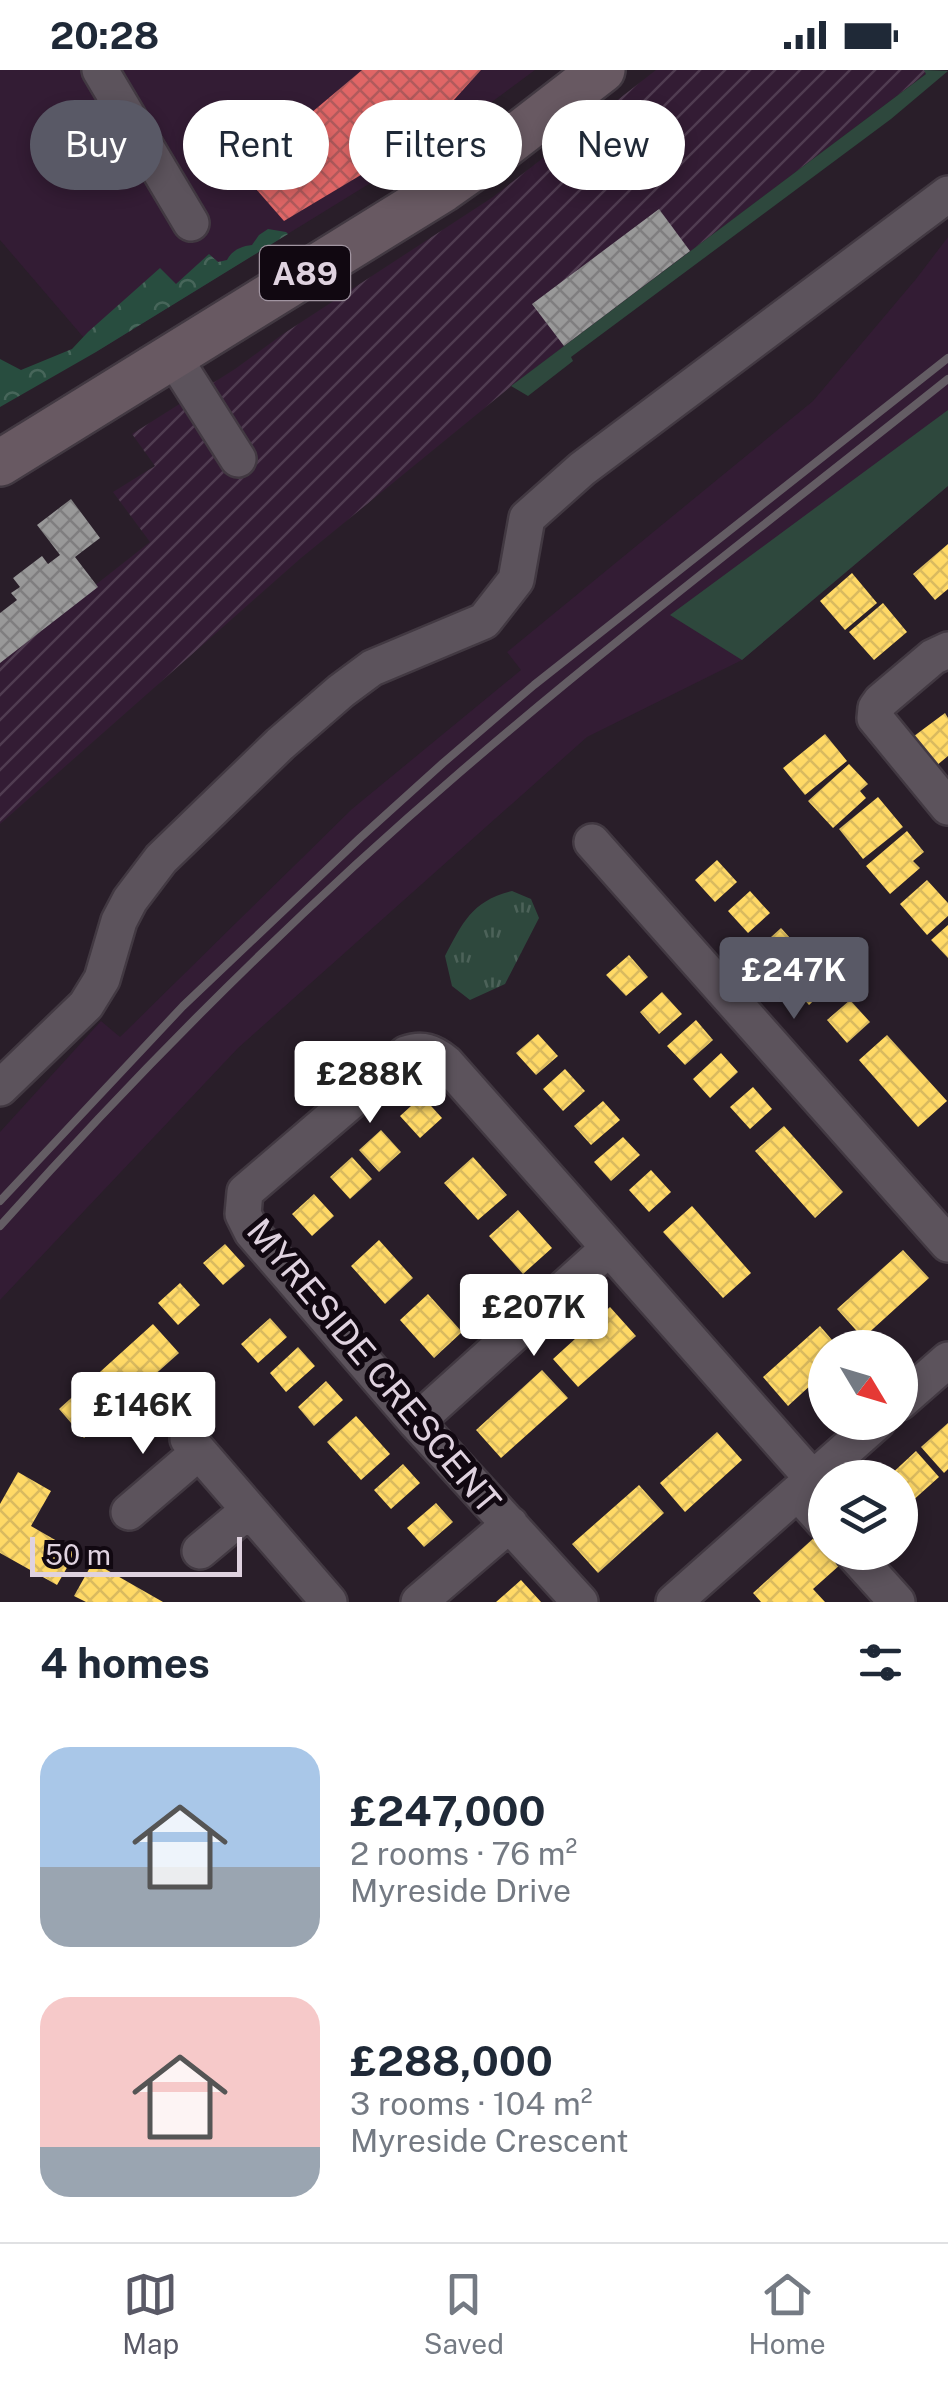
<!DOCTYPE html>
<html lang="en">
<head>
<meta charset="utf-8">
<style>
	body { margin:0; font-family:"Public Sans",sans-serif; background:#f6f6f7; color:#1f2937; height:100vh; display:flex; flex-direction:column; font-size:38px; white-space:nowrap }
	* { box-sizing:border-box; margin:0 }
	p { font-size:32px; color:#747a83 }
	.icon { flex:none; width:55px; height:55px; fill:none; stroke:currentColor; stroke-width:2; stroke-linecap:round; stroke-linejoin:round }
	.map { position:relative; height:1532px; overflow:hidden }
	.details { display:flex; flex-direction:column; background:#fff; flex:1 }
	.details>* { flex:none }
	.hud { position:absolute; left:30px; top:30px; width:890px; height:90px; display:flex; gap:20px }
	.needle { width:65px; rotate:128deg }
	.tools { position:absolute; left:808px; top:1260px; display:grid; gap:20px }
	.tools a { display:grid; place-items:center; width:110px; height:110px; border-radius:50%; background:#fff; box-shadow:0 5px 15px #0003; font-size:50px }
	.scale { position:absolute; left:30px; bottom:25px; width:212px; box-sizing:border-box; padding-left:10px; border:5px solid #dfd2df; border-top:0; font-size:28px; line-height:35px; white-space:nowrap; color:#dfd2df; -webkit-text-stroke:8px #110811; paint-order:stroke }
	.price { position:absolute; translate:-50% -85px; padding:0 22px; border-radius:10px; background:#fff; color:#222; font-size:32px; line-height:65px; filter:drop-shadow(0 2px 5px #0008) }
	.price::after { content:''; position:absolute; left:50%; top:60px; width:30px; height:22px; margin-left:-15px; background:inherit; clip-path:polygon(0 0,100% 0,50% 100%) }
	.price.selected { background:#595966; color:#fff }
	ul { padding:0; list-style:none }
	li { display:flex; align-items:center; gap:30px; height:250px; padding:0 40px }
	li span { display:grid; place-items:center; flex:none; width:280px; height:200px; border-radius:30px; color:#555 }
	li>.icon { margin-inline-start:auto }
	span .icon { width:120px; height:120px; fill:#fffc; stroke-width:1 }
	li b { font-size:42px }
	h2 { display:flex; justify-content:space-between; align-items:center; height:120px; padding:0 40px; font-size:42px }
	.chip { padding:0 35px; border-radius:45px; background:#fff; box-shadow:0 5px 15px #0003; font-size:35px; line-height:90px }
	.chip.selected { background:#595966; color:#fff }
	.status { display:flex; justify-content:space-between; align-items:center; height:70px; padding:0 50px; background:#fff; direction:ltr }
	.status svg { height:28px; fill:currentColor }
	.menu { display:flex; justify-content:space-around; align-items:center; height:140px; border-top:2px solid #e0e1e3; background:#fff; font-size:28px; color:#747a83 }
	.menu a { display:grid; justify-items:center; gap:5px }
	.menu .selected { color:#595966 }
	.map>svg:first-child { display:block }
</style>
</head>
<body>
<div class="status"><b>20:28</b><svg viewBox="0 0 49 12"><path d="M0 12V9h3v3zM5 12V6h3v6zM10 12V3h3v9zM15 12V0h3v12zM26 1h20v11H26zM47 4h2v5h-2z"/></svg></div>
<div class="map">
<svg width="948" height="1532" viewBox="0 0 948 1532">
	<defs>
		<pattern id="industrial-furrows" width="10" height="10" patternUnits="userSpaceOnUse" patternTransform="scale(2.5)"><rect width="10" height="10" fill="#331c34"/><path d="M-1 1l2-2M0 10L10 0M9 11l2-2" fill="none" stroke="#503c51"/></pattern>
		<pattern id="forest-crowns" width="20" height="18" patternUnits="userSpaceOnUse" patternTransform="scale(2.5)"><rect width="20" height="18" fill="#284d3f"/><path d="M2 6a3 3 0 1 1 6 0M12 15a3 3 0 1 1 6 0" fill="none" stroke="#47665a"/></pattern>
		<pattern id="park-tufts" width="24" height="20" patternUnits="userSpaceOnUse" patternTransform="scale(2.5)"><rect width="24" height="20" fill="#2e483d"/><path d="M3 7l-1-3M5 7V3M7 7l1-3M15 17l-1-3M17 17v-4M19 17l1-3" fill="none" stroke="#4c6259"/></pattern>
		<pattern id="homes-cross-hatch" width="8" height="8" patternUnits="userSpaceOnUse" patternTransform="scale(2.5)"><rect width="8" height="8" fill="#ffd966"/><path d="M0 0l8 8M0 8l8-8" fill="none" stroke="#d9ba5f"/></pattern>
		<pattern id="shops-cross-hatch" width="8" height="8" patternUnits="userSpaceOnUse" patternTransform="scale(2.5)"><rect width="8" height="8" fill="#e06666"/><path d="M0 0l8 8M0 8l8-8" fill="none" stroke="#b15a5c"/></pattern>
		<pattern id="industry-cross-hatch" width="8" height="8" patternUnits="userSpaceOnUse" patternTransform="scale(2.5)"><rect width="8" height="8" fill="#999"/><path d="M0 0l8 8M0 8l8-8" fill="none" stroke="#7f7e7f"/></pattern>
	</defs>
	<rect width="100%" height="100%" fill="#291e29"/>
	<path fill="#331c34" d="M 0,0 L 535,0 L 442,69 L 96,282 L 0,170 Z
		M 948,167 L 948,416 L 742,590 L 587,667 L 238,978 L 0,1230 L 0,1062 L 101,951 L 120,967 L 352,739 L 521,600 L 507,582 L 813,331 L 916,209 Z"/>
	<path fill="url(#industrial-furrows)" d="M 656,0 L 924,0 L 927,3 L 514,314 L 301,488 L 0,754 L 0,590 L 150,472 L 113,422 L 155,396 L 132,364 L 235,299 L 283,264 L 493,127 Z"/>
	<path fill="#2e483d" d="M 924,0 L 948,1 L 891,49 L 571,287 L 573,291 L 528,326 L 511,316 L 926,4 Z
		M 948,340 L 948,416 L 742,590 L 670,545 Z"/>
	<path fill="url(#forest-crowns)" d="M 268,159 L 286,162 L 288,164 L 96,282 L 0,337 L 0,289 L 21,300 L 72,279 L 88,262 L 160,198 L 176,214 L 209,184 L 218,192 L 227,190 C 232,180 242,176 252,175 L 259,165 Z"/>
	<path fill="url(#park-tufts)" d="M 512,821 L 531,829 L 539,848 L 505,914 L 470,930 L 452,916 L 445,886 C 463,852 472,831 512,821 Z"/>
	<path fill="url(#homes-cross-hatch)" d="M 948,474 L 948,519 L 935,530 L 913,504 Z
		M 852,503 L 877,533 L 845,560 L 820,531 Z
		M 883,533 L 907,562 L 874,590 L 849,562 Z
		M 945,643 L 948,648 L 948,686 L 936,696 L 914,666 Z
		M 825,664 L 847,691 L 805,725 L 783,698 Z
		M 849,694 L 868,714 L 860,721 L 866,728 L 833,758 L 808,731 Z
		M 878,727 L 903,757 L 863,789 L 839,759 Z
		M 907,761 L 924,782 L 913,791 L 920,798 L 890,824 L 866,796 Z
		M 717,790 L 737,812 L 715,832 L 695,810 Z
		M 927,810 L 948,833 L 948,846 L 927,865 L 900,834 Z
		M 750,821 L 770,843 L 748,863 L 728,841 Z
		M 948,855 L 948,888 L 931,870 Z
		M 781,858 L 801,880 L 779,900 L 759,878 Z
		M 629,885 L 648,907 L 626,926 L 606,905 Z
		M 811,892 L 831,915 L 809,935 L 789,913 Z
		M 662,922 L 682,944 L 659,964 L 640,942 Z
		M 850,930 L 870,952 L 847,973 L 827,950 Z
		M 696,950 L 713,970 L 685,995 L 667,976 Z
		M 538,964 L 558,986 L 536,1005 L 516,983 Z
		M 887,965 L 947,1031 L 918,1057 L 859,990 Z
		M 721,983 L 738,1002 L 710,1028 L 693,1009 Z
		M 565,999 L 585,1021 L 563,1041 L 543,1019 Z
		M 753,1017 L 772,1039 L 750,1059 L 730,1037 Z
		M 422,1026 L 442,1048 L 420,1068 L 400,1046 Z
		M 603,1031 L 620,1050 L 591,1075 L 574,1056 Z
		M 784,1056 L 843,1122 L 815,1148 L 755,1081 Z
		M 381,1060 L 401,1082 L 379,1102 L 359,1080 Z
		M 623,1067 L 640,1085 L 611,1111 L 594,1092 Z
		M 352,1087 L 372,1109 L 350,1129 L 330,1107 Z
		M 473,1087 L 507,1125 L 478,1150 L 444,1113 Z
		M 651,1100 L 671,1122 L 649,1142 L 629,1120 Z
		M 314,1124 L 334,1146 L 312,1166 L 292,1144 Z
		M 692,1136 L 751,1203 L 723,1228 L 663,1162 Z
		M 518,1140 L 552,1178 L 523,1204 L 489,1166 Z
		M 379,1170 L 413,1208 L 385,1234 L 351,1196 Z
		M 225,1174 L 245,1196 L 223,1215 L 203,1193 Z
		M 903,1180 L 929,1208 L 863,1268 L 837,1239 Z
		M 180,1213 L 200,1235 L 178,1255 L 158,1233 Z
		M 428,1224 L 462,1262 L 434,1288 L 400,1250 Z
		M 610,1237 L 636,1266 L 578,1317 L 553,1289 Z
		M 270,1248 L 287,1267 L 258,1293 L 241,1274 Z
		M 153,1254 L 179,1283 L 84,1368 L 59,1339 Z
		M 820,1256 L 839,1278 L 825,1278 L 825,1302 L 788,1336 L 763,1307 Z
		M 298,1277 L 315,1296 L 286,1322 L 270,1303 Z
		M 542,1300 L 568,1328 L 501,1388 L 476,1360 Z
		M 326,1311 L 343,1330 L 314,1356 L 298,1337 Z
		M 356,1346 L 390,1384 L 361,1410 L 327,1372 Z
		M 948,1353 L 948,1399 L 944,1403 L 921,1377 Z
		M 717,1362 L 742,1390 L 685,1442 L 660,1413 Z
		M 916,1381 L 939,1407 L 900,1442 L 900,1408 L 887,1408 Z
		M 403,1394 L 420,1413 L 391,1439 L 374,1420 Z
		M 18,1402 L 51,1421 L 31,1456 L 76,1482 L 57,1515 L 0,1483 L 0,1434 Z
		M 639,1415 L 664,1443 L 598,1503 L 572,1474 Z
		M 436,1433 L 453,1452 L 424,1477 L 407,1458 Z
		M 816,1466 L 825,1477 L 825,1482 L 830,1482 L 841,1494 L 813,1519 L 825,1532 L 761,1532 L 753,1523 Z
		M 93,1492 L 163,1532 L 86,1532 L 74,1526 Z
		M 521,1510 L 541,1532 L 496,1532 Z"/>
	<path fill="url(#shops-cross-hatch)" d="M 362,0 L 481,0 L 416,72 L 284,151 L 241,102 Z"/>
	<path fill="url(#industry-cross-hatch)" d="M 659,139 L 690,181 L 564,276 L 532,234 Z
		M 71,429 L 100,468 L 75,487 L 98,517 L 0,593 L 0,543 L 17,530 L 11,523 L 20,517 L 13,508 L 42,486 L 48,494 L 60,485 L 37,455 Z"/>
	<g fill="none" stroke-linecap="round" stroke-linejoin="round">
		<defs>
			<path id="minor" d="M 100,0 L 191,153
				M 172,285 L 238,389
				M 948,580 L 933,587 L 881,631 L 876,638 L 875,648 L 948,737
				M 592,772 L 948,1174
				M 0,1018 L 86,935 L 102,909 L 119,851 L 130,830 L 161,789 L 280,674 L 341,621 L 372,598 L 484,551 L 516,510 L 527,448 L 582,399 L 948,124
				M 900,1332 L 948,1290
				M 416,1352 L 609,1178
				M 188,1369 L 329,1532
				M 798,1423 L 825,1453
				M 129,1442 L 199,1382
				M 200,1481 L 249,1440
				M 852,1482 L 897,1532
				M 419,1532 L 510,1454
				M 580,1532 L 416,1352 L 252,1162 L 243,1144 L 245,1122 L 406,984 C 422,978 433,982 446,993 L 813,1409
				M 674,1532 L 877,1352"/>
			<path id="major" d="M 0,393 L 443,119 L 501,78 L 602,0"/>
		</defs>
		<use href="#minor" stroke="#423942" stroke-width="40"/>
		<use href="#major" stroke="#423942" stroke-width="50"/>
		<use href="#minor" stroke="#5c535c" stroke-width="35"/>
		<use href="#major" stroke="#685962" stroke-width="45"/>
		<path stroke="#645d64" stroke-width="8" d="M 0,1131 L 183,936 L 360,768 L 443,693 L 534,615 L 948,288
			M 0,1156 C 143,996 295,844 458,704 C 617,567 784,440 948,309"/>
	</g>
	<g text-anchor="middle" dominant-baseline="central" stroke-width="10" stroke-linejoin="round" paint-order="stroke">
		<rect fill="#110811" stroke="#a195a1" stroke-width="2.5" x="260" y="176" width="90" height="54" rx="8"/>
		<g font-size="32" font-weight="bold" fill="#dfd2df">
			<text x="305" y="203">A89</text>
		</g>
		<g font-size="35" fill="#dfd2df" stroke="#110811">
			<text transform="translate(374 1296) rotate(50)">MYRESIDE CRESCENT</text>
		</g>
	</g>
</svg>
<div class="tools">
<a><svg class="needle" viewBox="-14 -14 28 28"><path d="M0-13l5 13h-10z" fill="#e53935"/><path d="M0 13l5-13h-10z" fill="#747a83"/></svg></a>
<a><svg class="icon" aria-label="layers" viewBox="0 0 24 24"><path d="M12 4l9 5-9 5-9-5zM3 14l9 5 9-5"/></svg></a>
</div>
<div class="scale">50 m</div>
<b class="price selected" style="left:794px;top:952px">£247K</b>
<b class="price" style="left:370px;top:1056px">£288K</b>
<b class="price" style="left:534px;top:1289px">£207K</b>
<b class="price" style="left:143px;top:1387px">£146K</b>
<div class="hud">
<a class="chip selected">Buy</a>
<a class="chip">Rent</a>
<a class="chip">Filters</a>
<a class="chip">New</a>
</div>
</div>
<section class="details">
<h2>4 homes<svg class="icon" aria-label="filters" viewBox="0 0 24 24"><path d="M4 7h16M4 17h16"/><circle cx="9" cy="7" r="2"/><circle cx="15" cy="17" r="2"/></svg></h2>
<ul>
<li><span style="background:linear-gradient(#a9c7e8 60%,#9aa5b1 0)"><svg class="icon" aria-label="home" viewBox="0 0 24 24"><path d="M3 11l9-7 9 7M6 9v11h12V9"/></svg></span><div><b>£247,000</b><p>2 rooms · 76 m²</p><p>Myreside Drive</p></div></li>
<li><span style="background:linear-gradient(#f6c9c9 75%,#9aa5b1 0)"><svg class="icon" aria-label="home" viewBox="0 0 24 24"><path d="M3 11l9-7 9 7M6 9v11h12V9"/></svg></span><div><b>£288,000</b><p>3 rooms · 104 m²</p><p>Myreside Crescent</p></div></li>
</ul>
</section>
<nav class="menu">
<a class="selected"><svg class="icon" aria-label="map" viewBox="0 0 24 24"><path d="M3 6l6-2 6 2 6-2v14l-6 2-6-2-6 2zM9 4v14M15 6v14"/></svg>Map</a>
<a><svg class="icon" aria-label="saved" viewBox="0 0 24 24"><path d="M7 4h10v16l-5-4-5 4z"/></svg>Saved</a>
<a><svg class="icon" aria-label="home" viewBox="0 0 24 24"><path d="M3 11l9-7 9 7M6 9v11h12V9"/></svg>Home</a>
</nav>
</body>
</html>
